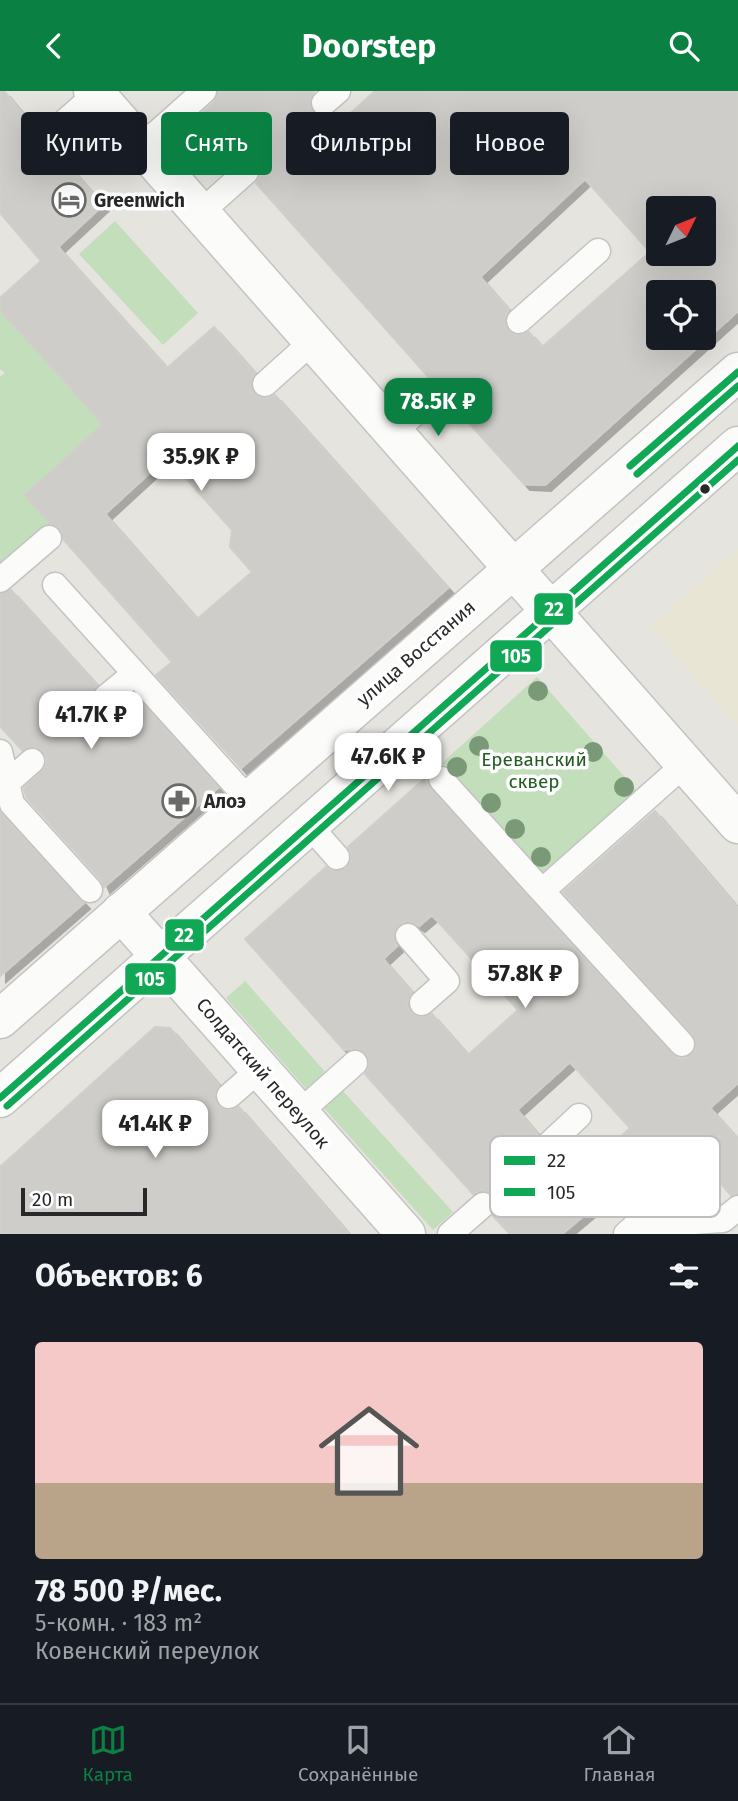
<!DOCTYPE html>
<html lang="ru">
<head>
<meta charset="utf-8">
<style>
	body { margin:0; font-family:"Fira Sans",sans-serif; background:#242831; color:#f1f3f6; height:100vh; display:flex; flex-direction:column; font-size:26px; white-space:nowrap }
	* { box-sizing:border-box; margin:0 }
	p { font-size:23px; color:#9ea1a6 }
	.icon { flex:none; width:38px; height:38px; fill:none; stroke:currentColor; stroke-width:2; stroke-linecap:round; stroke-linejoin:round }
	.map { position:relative; height:1143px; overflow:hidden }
	.panel { display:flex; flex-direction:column; background:#171b24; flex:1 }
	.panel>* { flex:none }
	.top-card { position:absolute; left:21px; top:21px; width:696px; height:63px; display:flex; gap:14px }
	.needle { width:46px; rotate:47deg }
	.controls { position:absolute; left:646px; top:105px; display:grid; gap:14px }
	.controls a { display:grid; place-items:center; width:70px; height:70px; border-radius:7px; background:#171b24; box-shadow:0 7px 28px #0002; font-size:35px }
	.scale { position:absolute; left:21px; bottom:18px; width:126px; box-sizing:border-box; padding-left:7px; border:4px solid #282828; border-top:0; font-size:19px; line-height:24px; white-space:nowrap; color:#282828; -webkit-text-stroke:5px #fff; paint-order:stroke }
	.price { position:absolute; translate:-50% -60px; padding:0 16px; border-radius:14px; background:#fff; color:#222; font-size:23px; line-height:46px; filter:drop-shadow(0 2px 4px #0008) }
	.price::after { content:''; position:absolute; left:50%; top:42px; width:21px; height:16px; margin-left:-10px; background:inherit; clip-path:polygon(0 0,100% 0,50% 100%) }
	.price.current { background:#0b8043; color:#fff }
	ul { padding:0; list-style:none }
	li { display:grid; align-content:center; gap:14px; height:371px; padding:0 35px }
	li+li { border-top:2px solid #363941 }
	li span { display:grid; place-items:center; height:217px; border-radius:7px; color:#555 }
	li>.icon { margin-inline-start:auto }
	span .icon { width:126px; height:126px; fill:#fffc; stroke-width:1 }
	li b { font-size:30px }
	h2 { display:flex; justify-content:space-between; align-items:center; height:84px; padding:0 35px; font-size:30px }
	.tag { padding:0 24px; border-radius:7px; background:#171b24; box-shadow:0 7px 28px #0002; font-size:24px; line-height:63px }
	.tag.current { background:#0b8043; color:#fff }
	header { display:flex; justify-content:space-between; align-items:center; height:91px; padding:0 35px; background:#0b8043; color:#fff; font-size:32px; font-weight:700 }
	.tab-bar { display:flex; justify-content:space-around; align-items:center; height:98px; border-top:2px solid #363941; background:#171b24; font-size:19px; color:#9ea1a6 }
	.tab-bar a { display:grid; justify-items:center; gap:4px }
	.tab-bar .current { color:#0b8043 }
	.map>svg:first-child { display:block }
</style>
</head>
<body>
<header><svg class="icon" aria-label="back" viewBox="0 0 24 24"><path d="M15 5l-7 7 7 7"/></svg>Doorstep<svg class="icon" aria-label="search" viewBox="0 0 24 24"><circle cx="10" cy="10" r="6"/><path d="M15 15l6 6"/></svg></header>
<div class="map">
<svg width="738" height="1143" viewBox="0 0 738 1143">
	<defs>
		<filter id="shadow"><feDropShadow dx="6" dy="6" stdDeviation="0" flood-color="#0004"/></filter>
	</defs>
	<rect width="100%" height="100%" fill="#e6e4de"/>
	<path fill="#e8e5d4" d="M 738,457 L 738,636 L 651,536 Z"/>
	<path fill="#c3deba" d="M 115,130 L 198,222 L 163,254 L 79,163 Z
		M 0,219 L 104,333 L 25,404 L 62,447 L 0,505 L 0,286 L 5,282 L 0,278 Z
		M 537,586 L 637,700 L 542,784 L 442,672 Z
		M 245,890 L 327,983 L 308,1000 L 226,907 Z
		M 342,999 L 453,1121 L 433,1139 L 323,1016 Z"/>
	<path fill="#cfcdc9" stroke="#d1cfca" stroke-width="2" fill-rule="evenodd" filter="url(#shadow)" d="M 0,0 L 4,0 L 35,37 L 31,43 L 30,50 L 34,58 L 47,63 L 55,59 L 103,114 L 58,156 L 167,277 L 214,236 L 255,282 L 250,295 L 254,303 L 267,308 L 275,304 L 448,497 L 241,677 L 156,584 L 172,571 L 63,448 L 60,437 L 50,433 L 25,404 L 103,333 L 0,219 L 0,207 L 41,170 L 0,122 ZM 167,366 L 232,439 L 230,456 L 252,481 L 197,528 L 105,423 Z
		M 218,0 L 314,0 L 309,14 L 313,22 L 326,27 L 334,23 L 341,31 L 375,0 L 738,0 L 738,220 L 545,394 L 524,393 L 450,311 L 455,298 L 451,290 L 438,285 L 431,289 L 256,92 L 260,85 L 257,72 L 250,67 L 236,70 L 197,26 L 214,11 ZM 585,88 L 650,161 L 542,256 L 529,241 L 523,244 L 515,244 L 507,239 L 505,226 L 509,219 L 480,186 ZM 658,117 L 704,117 L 704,163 L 658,163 ZM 658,201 L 704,201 L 704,247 L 658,247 Z
		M 11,499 L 97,594 L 92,600 L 91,608 L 95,616 L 101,620 L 118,618 L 134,604 L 218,697 L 104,796 L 101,789 L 26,706 L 24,697 L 46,675 L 47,668 L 44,661 L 36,656 L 28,656 L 22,659 L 0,635 L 0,503 Z
		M 424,688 L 430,698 L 531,810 L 677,967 L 685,968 L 692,963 L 696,957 L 693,944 L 563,801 L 655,720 L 738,817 L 738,992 L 710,1017 L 738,1048 L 738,1102 L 731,1104 L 704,1074 L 654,1119 L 650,1119 L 625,1090 L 562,1143 L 510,1143 L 493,1125 L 498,1112 L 494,1104 L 481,1099 L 473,1103 L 365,983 L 369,976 L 366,963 L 359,958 L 344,959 L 245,848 L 326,776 L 333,780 L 346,778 L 351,770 L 351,762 L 348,756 ZM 432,824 L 518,919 L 468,964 L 432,923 L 424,927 L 411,922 L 407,914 L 412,901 L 383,868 L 397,855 L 393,847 L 398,834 L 406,830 L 413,831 L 419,835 ZM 570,971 L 630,1037 L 576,1086 L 558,1065 L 544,1068 L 537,1064 L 534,1050 L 538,1043 L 517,1019 Z
		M 0,721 L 84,812 L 0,885 Z
		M 155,936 L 170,937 L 219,994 L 214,1007 L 218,1015 L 231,1020 L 239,1016 L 349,1143 L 0,1143 L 0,1076 Z"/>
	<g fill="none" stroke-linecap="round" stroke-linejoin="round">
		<defs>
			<path id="lane" d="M 324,12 L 338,0
				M 45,48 L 96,3
				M 142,55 L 204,0
				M 200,122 L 246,81
				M 519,230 L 598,160
				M 265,293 L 314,249
				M 394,341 L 440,300
				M 0,489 L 49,447
				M 55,494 L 249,709
				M 106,606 L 134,583
				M 0,661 L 12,713 L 90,799
				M 441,688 L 542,800
				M 7,692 L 32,670
				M 308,733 L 337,766
				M 408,845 L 447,890 L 422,912
				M 682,953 L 542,800 L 685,673
				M 229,1005 L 260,978
				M 299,1022 L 355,972
				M 548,1054 L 579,1025
				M 450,1143 L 483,1114
				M 626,1143 L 635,1135 L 723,1129 L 738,1117"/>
			<path id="street" d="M 93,0 L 738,733
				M 121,821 L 406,1143"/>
			<path id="secondary" d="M 0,928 L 738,281
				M 0,1007 L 738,355"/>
		</defs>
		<use href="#lane" stroke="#c4c3c3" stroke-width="27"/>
		<use href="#street" stroke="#c4c3c3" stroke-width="41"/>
		<use href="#secondary" stroke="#c4c3c3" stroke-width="41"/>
		<use href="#lane" stroke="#fbfbfa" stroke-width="24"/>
		<use href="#street" stroke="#fbfbfa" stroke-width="38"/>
		<use href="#secondary" stroke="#fbfbfa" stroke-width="38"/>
		<defs>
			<path id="bus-1" d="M 630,375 L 738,281
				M 0,1007 L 738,355"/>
			<path id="bus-2" d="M 637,383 L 738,295
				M 7,1015 L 738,369"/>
		</defs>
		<use href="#bus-1" stroke="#fff" stroke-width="12"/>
		<use href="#bus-2" stroke="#fff" stroke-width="12"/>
		<use href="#bus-1" stroke="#10a855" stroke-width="7"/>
		<use href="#bus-2" stroke="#10a855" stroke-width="7"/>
	</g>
	<g fill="#7a9976">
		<circle cx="538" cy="600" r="10"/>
		<circle cx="479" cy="655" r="10"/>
		<circle cx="593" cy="661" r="10"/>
		<circle cx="457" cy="676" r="10"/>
		<circle cx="624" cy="696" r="10"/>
		<circle cx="491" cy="712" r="10"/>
		<circle cx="515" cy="738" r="10"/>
		<circle cx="541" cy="766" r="10"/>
	</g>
	<defs>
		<symbol id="hotel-ring" viewBox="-11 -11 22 22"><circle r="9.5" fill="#fff" stroke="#6a6a68" stroke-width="1.5"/><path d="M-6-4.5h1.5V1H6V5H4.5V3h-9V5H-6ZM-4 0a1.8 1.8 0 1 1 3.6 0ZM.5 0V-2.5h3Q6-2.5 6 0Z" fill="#6a6a68"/></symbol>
		<symbol id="pharmacy-ring" viewBox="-11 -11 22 22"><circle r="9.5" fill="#fff" stroke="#6a6a68" stroke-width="1.5"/><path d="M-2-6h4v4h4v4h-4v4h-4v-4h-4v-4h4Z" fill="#6a6a68"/></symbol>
	</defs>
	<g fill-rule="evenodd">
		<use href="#hotel-ring" x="50" y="90" width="38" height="38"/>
		<use href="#pharmacy-ring" x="160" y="691" width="38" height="38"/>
	</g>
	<circle fill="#282828" stroke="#fff" stroke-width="2.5" cx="705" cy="398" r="6"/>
	<g text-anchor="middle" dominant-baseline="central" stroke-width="7" stroke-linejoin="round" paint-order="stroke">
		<g font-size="19" font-weight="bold" fill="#282828" stroke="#fff" text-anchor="start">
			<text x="94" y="109">Greenwich</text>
			<text x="204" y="710">Алоэ</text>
		</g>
		<g font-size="19" fill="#282828" stroke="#fff">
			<text transform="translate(416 562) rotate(-41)">улица Восстания</text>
			<text transform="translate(263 982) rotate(49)">Солдатский переулок</text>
		</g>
		<g font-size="19" fill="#225c21" stroke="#fff">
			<text x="534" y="668">Ереванский<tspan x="534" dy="22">сквер</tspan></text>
		</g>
	</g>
	<rect x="490" y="1045" width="230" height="81" rx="10" fill="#fff" stroke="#bebebe" stroke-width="2"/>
	<rect x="504" y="1065" width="31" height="9" fill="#10a855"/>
	<rect x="504" y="1097" width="31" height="8" fill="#10a855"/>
	<g font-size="19" fill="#282828">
		<text x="547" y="1076">22</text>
		<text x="547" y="1108">105</text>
	</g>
	<g stroke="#fff" stroke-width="2.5">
		<rect x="533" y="501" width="41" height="34" rx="7" fill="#10a855"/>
		<rect x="489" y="548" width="54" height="34" rx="7" fill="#10a855"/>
		<rect x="164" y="827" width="41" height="34" rx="7" fill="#10a855"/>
		<rect x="124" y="871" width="53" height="34" rx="7" fill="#10a855"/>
	</g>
	<g font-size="19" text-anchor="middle" font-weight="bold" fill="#fff">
		<text x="554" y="525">22</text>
		<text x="516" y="572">105</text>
		<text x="184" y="851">22</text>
		<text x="150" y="895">105</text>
	</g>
</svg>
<div class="controls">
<a><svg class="needle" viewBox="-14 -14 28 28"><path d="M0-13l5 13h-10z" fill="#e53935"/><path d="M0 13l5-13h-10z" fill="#9ea1a6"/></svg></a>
<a><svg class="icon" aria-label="locate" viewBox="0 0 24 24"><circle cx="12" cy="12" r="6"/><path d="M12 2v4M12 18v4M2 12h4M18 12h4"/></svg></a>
</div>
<div class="scale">20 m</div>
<b class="price current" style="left:438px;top:347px">78.5K ₽</b>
<b class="price" style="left:201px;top:402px">35.9K ₽</b>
<b class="price" style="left:91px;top:660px">41.7K ₽</b>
<b class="price" style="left:388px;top:702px">47.6K ₽</b>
<b class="price" style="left:525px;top:919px">57.8K ₽</b>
<b class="price" style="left:155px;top:1069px">41.4K ₽</b>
<div class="top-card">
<a class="tag">Купить</a>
<a class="tag current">Снять</a>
<a class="tag">Фильтры</a>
<a class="tag">Новое</a>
</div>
</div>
<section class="panel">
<h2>Объектов: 6<svg class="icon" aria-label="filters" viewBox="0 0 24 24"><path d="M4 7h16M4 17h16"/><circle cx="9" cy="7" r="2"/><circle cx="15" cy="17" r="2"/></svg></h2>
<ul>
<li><span style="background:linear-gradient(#f6c9c9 65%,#b9a48a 0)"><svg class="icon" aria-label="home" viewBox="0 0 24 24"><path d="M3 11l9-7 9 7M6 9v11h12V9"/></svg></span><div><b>78 500 ₽/мес.</b><p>5-комн. · 183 m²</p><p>Ковенский переулок</p></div></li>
</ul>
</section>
<nav class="tab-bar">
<a class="current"><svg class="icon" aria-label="map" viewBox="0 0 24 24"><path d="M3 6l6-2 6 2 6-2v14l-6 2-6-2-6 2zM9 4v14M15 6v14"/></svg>Карта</a>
<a><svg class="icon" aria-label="saved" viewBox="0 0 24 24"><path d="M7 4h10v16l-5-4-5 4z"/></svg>Сохранённые</a>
<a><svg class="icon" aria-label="home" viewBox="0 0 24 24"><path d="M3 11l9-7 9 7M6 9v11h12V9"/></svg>Главная</a>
</nav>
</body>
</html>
